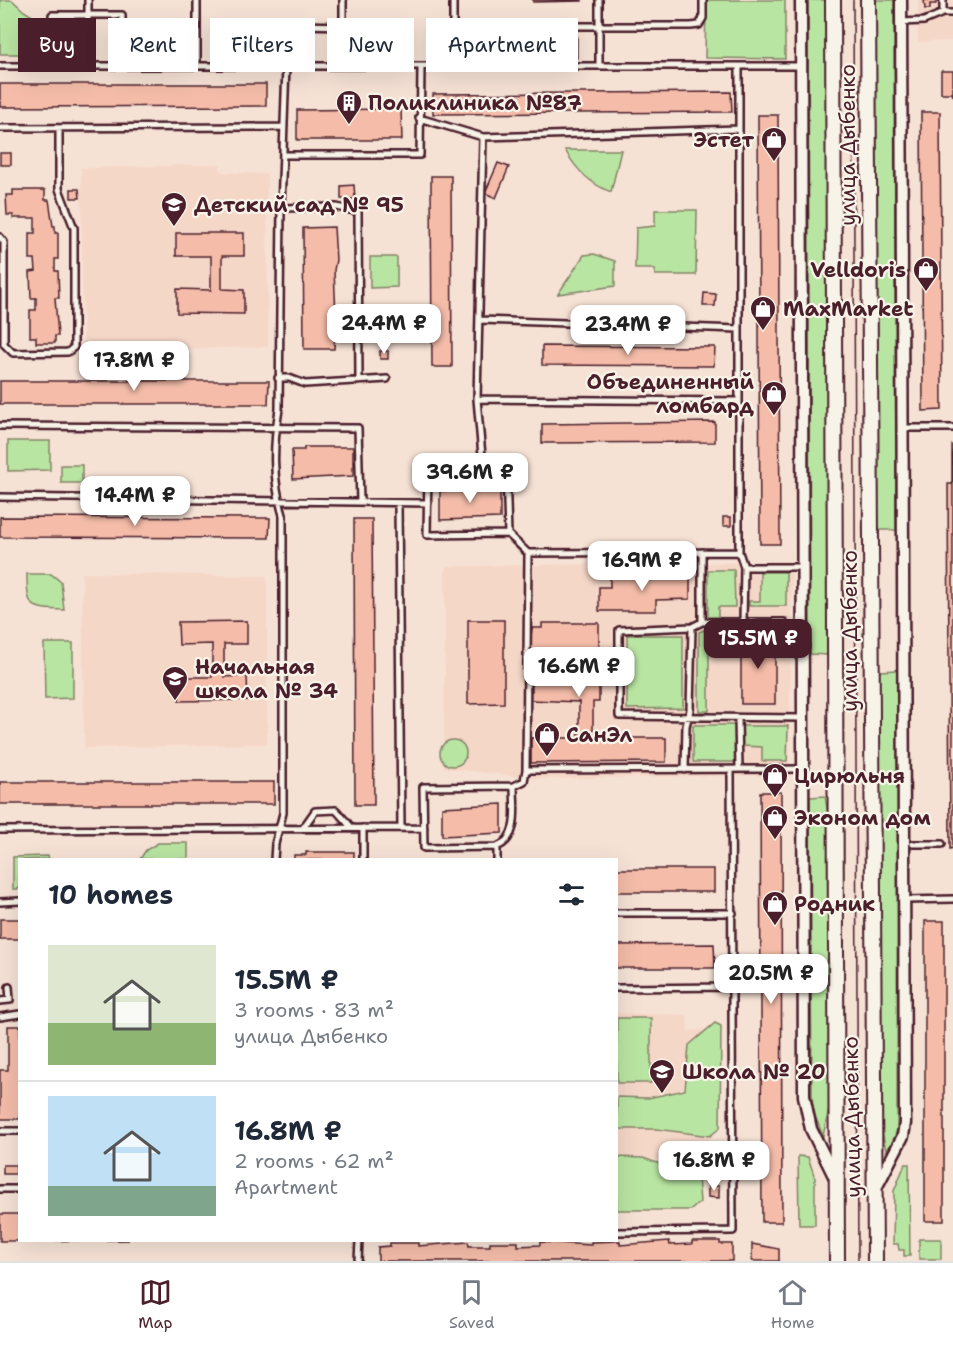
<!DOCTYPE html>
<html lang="en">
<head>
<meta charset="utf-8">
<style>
	body { margin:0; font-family:"Shantell Sans",sans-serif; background:#f2f2f3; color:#1f2937; height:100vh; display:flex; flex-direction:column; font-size:22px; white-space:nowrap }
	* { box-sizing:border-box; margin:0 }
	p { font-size:20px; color:#747a83 }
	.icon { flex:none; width:33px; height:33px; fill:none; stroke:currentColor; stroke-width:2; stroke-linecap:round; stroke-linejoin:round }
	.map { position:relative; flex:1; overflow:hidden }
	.sheet { position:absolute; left:18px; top:858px; width:600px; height:384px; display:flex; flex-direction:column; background:#fff; border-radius:0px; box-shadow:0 6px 24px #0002 }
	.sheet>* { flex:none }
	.hud { position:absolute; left:18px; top:18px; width:600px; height:54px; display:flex; gap:12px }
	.price { position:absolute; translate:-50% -51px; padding:0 14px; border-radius:12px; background:#fff; color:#222; font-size:20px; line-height:39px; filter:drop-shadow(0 2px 3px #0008) }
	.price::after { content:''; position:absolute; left:50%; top:36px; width:18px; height:14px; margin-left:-9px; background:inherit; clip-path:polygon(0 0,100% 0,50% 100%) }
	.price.current { background:#4a1f2b; color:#fff }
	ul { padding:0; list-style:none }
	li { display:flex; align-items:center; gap:18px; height:150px; padding:0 30px }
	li+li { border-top:2px solid #e0e1e3 }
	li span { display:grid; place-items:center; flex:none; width:168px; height:120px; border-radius:0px; color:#555 }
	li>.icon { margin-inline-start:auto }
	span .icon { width:72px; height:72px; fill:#fffc; stroke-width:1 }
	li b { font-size:26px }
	h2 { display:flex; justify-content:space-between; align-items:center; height:72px; padding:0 30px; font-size:26px }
	.pill { padding:0 21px; border-radius:0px; background:#fff; box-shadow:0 6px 24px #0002; font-size:21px; line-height:54px }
	.pill.current { background:#4a1f2b; color:#fff }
	.tab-bar { display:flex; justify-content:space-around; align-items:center; height:84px; border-top:2px solid #e0e1e3; background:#fff; font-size:16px; color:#747a83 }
	.tab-bar a { display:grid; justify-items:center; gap:3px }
	.tab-bar .current { color:#4a1f2b }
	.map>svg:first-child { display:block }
</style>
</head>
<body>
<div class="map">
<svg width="953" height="1261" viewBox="0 0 953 1261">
	<rect width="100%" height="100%" fill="#f6e2d5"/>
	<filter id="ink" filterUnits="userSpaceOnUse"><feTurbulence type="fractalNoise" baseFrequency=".0167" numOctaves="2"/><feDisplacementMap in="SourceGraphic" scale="12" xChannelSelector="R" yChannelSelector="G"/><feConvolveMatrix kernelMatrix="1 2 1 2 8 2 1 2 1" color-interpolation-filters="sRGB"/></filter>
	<g filter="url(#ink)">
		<path fill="#f5d7c8" d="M 918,0 L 953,0 L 953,41 L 918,42 Z
			M 220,164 L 221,172 L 267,174 L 268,347 L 83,351 L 81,168 Z
			M 792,562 L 789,775 L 538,779 L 444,768 L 445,566 Z
			M 82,573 L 267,576 L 267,744 L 84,748 Z
			M 617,1013 L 687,1015 L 688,1031 L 707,1029 L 709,1158 L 617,1160 Z"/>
		<path fill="#b9e5a2" stroke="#828266" stroke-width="1.5" d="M 0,0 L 12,0 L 24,11 L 53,29 L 60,46 L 35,54 L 0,54 Z
			M 706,0 L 785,0 L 785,59 L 705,58 Z
			M 808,0 L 828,0 L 828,655 L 810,654 Z
			M 874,0 L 894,0 L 896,530 L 879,530 L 876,500 Z
			M 565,150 L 621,150 L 611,192 C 590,184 576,170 565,150 Z
			M 655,210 L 697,210 L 696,275 L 655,275 L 655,269 L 635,269 L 636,228 L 655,226 Z
			M 594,254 L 615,261 L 615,286 L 558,294 L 584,255 Z
			M 370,257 L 397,257 L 397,287 L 370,288 Z
			M 8,441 L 50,441 L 50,470 L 8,471 Z
			M 61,465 L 82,465 L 82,483 L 61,483 Z
			M 708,570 L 734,570 L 735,607 L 718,607 L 718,617 L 708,617 Z
			M 760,572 L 786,572 L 786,606 L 749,606 L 749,601 L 760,601 Z
			M 27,574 L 51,574 L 61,582 L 64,610 C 30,609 27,608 27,574 Z
			M 709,628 L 709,711 L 699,711 L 699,632 Z
			M 627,635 L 683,635 L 683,708 L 627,709 Z
			M 44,643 L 73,643 L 73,698 L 45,699 Z
			M 898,670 L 897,1129 L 893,1142 L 886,1151 L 879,1115 L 879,671 Z
			M 693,725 L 735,725 L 735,762 L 693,762 Z
			M 742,726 L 788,726 L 787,761 L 762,761 L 762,747 L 742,746 Z
			M440 753a13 13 0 1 1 26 0a13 13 0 1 1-26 0Z
			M 825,796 L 830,827 L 831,1100 L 823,1136 L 813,1111 L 812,1097 L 810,797 Z
			M 158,843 L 188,843 L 188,859 L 140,859 L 146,850 Z
			M 48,856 L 49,859 L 20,860 L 19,889 L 13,889 L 13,857 Z
			M 617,1018 L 651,1018 L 651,1083 L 617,1083 Z
			M 715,1023 L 721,1026 L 720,1128 L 710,1136 L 656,1129 L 617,1129 L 617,1097 L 648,1098 L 685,1090 L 689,1045 Z
			M 798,1156 L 808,1157 L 815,1178 L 815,1225 L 799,1225 Z
			M 616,1157 L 643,1158 L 698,1177 L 700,1202 L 691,1210 L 617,1210 Z
			M 905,1164 L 909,1164 L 910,1256 L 904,1256 L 904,1250 L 899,1250 L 898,1244 L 893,1244 L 894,1191 Z
			M 919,1239 L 941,1239 L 941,1259 L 919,1259 Z"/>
		<path fill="#f4bca9" stroke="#4a1f2b" stroke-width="1.5" d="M 533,0 L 582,0 L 582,1 L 533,2 Z
			M 924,0 L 936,0 L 936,4 L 930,4 L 930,9 L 925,9 Z
			M 577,35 L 577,58 L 568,58 L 568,36 Z
			M 353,42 L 364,42 L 364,55 L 353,55 Z
			M 941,71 L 953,71 L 953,96 L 952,93 L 941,93 Z
			M 0,84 L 266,84 L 266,106 L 0,107 Z
			M 731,92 L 732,112 L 433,114 L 433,94 Z
			M 401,109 L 402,140 L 297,140 L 297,110 Z
			M 921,112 L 940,112 L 942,410 L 923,411 Z
			M 758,115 L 778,115 L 780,544 L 760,544 Z
			M 0,153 L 11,153 L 11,165 L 0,165 Z
			M 498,163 L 509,167 L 496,198 L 485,193 Z
			M 431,176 L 451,176 L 452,367 L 432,367 Z
			M 354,185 L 355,199 L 341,199 L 341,186 Z
			M 71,189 L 79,189 L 80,198 L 71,198 Z
			M 13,190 L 45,190 L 45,200 L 49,200 L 53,226 L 55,226 L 55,233 L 58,233 L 58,259 L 55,259 L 55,271 L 58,271 L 59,298 L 55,298 L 58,336 L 55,336 L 55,343 L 36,343 L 36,337 L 30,337 L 30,310 L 36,310 L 36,298 L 31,298 L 30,272 L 36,271 L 35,259 L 30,259 L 30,233 L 35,233 L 35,218 L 13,218 L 13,215 L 7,215 L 6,195 L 13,195 Z
			M 334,227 L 336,260 L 334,270 L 336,316 L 334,349 L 304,349 L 303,228 Z
			M 176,233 L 244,233 L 244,256 L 222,256 L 222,289 L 244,290 L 244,314 L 177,313 L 177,289 L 211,290 L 211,256 L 176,256 Z
			M 704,293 L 716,294 L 715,306 L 703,306 Z
			M 542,346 L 715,347 L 714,366 L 542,365 Z
			M 380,351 L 388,351 L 388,359 L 380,359 Z
			M 0,381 L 269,381 L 268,404 L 0,404 Z
			M 715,422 L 715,442 L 542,443 L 542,424 Z
			M 952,445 L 953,445 L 953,848 L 950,849 L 948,484 L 952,484 Z
			M 304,447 L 353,447 L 353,476 L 293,479 L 292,450 L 304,450 Z
			M 452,489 L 500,489 L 500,518 L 440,520 L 440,491 L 452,491 Z
			M 0,517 L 270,518 L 269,538 L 0,537 Z
			M 723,517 L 731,517 L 731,526 L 723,526 Z
			M 354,519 L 372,519 L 374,805 L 355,805 Z
			M 642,572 L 650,572 L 650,575 L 690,575 L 690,599 L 656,600 L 656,611 L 599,611 L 599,587 L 610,587 L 610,575 L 642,575 Z
			M 468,620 L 504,620 L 504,703 L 468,704 Z
			M 247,621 L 247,644 L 224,644 L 224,677 L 247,676 L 248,700 L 179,701 L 179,677 L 212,677 L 212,644 L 179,645 L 178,622 Z
			M 542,623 L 599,623 L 599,702 L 593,702 L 593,738 L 666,738 L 666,762 L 531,763 L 531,738 L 579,738 L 579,702 L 530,700 L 530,691 L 532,691 L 531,637 L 532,628 L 542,628 Z
			M 741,636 L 775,636 L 775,704 L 741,704 Z
			M 0,782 L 274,782 L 274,804 L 0,804 Z
			M 760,792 L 781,792 L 782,1222 L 762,1222 Z
			M 502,804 L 502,833 L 442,836 L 442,807 Z
			M 306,852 L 354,852 L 354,860 L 294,860 L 294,855 L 306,855 Z
			M 616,869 L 714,869 L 714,892 L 616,892 Z
			M 0,919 L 20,919 L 20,939 L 0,939 Z
			M 925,921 L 944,921 L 944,1221 L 925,1221 Z
			M 714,944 L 715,968 L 616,968 L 616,945 Z
			M 8,1026 L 20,1026 L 20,1119 L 0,1119 L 0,1070 L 8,1070 Z
			M 3,1165 L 16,1165 L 16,1174 L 3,1174 Z
			M 708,1186 L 719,1186 L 719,1198 L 708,1197 Z
			M 0,1214 L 20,1214 L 20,1240 L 129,1240 L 0,1241 Z
			M 620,1241 L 620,1245 L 669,1241 L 670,1245 L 692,1244 L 692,1241 L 720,1241 L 720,1244 L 732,1244 L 732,1261 L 378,1261 L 378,1247 L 390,1246 L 390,1243 L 418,1243 L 418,1246 L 468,1242 L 469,1246 L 490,1246 L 490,1242 L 518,1242 L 518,1246 L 540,1245 L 540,1242 L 591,1245 L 591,1242 Z
			M 752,1244 L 779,1249 L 779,1261 L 752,1261 Z"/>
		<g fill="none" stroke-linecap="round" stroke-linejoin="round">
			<defs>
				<path id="service" d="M 197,0 L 197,66
					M 343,0 L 343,66
					M 943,0 L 943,13
					M 52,15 L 122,15 L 122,66
					M 901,22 L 924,21 L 943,13 L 953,13
					M 300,25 L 391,27 L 391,66
					M 0,66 L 802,66
					M 88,66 L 88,0
					M 453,66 L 453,0
					M 559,66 L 559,26 L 691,26 L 699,25 L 703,18 L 703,0
					M 599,66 L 599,0
					M 739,66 L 739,552 L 744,567 L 743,622
					M 419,118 L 483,137 L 738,129
					M 0,128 L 284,127
					M 483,137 L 477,399 L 483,467
					M 283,155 L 420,155 L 421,66
					M 281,208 L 337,207 L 358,212 L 359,381
					M 0,237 L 4,242 L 4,344 L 13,353 L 68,352 L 74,347 L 74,228 L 59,189 L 59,128
					M 481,320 L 739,329
					M 278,378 L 289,378 L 305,384 L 387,379
					M 477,399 L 739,401
					M 0,426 L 358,428 L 360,502
					M 903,428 L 953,428
					M 0,497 L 428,503
					M 398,503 L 401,828
					M 508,534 L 427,535 L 428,469 L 499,466 L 506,470 L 508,534 L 528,553 L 526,770
					M 702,552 L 702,622
					M 528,553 L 739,552
					M 744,567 L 802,567
					M 784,622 L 702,622 L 692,627 L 619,630 L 619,716 L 802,718
					M 738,718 L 739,769
					M 685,770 L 686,726 L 690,710 L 692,627
					M 514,786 C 514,808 520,837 497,847 L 424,848 L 423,787 L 514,786 L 524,781 L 526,770 L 804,769
					M 303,828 L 315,811 L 336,810 L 352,828
					M 0,830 L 424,828
					M 913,844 L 942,844
					M 274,860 L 275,844 L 283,813 L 283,515 C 272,478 273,447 279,409 L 281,208 L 286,66
					M 363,860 L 363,828
					M 497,860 L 497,847
					M 906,900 L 953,899
					M 0,902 L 20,901
					M 616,913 L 733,913
					M 616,988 L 734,987
					M 0,1001 L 10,1000 L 9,987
					M 0,1017 L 20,1014
					M 0,1131 L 20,1131
					M 0,1189 L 20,1189
					M 616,1232 L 733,1231 L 731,770
					M 358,1261 L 359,1240"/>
				<path id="minor" d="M 801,0 L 804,1096 L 811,1129 L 835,1178
					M 875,1190 L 903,1136 L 905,1123 L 901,0"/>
				<path id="secondary" d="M 833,0 L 837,1261
					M 868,0 L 875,1261"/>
			</defs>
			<use href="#service" stroke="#4a1f2b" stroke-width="10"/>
			<use href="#minor" stroke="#4a1f2b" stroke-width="15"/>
			<use href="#secondary" stroke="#4a1f2b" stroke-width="18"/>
			<use href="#service" stroke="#f7f3e8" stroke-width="5"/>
			<use href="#minor" stroke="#f7f3e8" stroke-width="10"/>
			<use href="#secondary" stroke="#f7f3e8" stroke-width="14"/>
			<path stroke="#4a1f2b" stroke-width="1.5" d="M 853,0 L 858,1261"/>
		</g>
	</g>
	<defs>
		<symbol id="building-pin" viewBox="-11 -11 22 30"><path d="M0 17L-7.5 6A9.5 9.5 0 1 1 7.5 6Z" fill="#4a1f2b" stroke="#f7f3e8"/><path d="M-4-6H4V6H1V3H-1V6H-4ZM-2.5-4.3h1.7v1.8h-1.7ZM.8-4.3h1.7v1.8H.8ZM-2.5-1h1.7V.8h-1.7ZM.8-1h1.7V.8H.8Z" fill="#fff"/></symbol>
		<symbol id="shop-pin" viewBox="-11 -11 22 30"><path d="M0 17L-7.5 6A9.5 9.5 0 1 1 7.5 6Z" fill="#4a1f2b" stroke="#f7f3e8"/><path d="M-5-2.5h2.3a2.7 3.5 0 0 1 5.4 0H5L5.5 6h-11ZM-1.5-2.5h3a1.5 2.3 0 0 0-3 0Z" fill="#fff"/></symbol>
		<symbol id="school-pin" viewBox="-11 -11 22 30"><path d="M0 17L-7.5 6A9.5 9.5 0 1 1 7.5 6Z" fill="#4a1f2b" stroke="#f7f3e8"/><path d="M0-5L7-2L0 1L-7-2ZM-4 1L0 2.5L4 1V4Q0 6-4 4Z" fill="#fff"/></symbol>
	</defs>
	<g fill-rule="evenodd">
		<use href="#building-pin" x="334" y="88" width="30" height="40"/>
		<use href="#shop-pin" x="759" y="125" width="30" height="40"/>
		<use href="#school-pin" x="159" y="190" width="30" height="40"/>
		<use href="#shop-pin" x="911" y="255" width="30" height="40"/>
		<use href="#shop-pin" x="748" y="294" width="30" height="40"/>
		<use href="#shop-pin" x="759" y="379" width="30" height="40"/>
		<use href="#school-pin" x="160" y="664" width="30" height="40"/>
		<use href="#shop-pin" x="532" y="720" width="30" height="40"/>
		<use href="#shop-pin" x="760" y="761" width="30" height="40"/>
		<use href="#shop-pin" x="760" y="803" width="30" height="40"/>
		<use href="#shop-pin" x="760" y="889" width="30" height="40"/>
		<use href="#school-pin" x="647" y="1057" width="30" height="40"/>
	</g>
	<g text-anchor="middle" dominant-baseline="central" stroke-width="4.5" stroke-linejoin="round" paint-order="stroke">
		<g font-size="21" font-weight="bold" fill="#4a1f2b" stroke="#f7f3e8" text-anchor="start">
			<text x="368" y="103">Поликлиника №87</text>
			<text x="754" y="140" text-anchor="end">Эстет</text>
			<text x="194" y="205">Детский сад № 95</text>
			<text x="906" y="270" text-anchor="end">Velldoris</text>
			<text x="783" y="309">MaxMarket</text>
			<text x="754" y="382" text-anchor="end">Объединенный<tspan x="754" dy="24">ломбард</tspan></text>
			<text x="195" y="667">Начальная<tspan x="195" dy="24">школа № 34</tspan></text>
			<text x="566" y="735">СанЭл</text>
			<text x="794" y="776">Цирюльня</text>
			<text x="794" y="818">Эконом дом</text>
			<text x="794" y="904">Родник</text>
			<text x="682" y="1072">Школа № 20</text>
		</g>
		<g font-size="21" fill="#4a1f2b" stroke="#f7f3e8">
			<text transform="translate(848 145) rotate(-90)">улица Дыбенко</text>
			<text transform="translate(850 631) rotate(-90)">улица Дыбенко</text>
			<text transform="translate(852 1117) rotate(-91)">улица Дыбенко</text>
		</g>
	</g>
</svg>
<b class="price" style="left:384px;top:355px">24.4M ₽</b>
<b class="price" style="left:628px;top:356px">23.4M ₽</b>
<b class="price" style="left:134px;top:392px">17.8M ₽</b>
<b class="price" style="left:470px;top:504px">39.6M ₽</b>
<b class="price" style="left:135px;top:527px">14.4M ₽</b>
<b class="price" style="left:642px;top:592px">16.9M ₽</b>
<b class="price current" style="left:758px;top:670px">15.5M ₽</b>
<b class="price" style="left:579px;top:698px">16.6M ₽</b>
<b class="price" style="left:771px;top:1005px">20.5M ₽</b>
<b class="price" style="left:714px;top:1192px">16.8M ₽</b>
<div class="hud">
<a class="pill current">Buy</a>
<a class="pill">Rent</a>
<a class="pill">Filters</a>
<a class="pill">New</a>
<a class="pill">Apartment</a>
</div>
<section class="sheet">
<h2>10 homes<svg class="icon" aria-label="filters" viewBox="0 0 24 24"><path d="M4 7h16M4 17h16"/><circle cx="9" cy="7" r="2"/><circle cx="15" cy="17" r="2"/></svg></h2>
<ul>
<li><span style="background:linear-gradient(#dfe7d0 65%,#8fb573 0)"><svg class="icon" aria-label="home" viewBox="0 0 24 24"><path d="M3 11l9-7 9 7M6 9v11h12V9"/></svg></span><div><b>15.5M ₽</b><p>3 rooms · 83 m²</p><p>улица Дыбенко</p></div></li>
<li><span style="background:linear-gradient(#bfe0f5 75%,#7fa58c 0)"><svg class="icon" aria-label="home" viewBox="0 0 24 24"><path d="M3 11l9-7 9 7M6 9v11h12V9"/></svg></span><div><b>16.8M ₽</b><p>2 rooms · 62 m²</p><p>Apartment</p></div></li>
</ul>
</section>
</div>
<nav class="tab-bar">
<a class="current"><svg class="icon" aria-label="map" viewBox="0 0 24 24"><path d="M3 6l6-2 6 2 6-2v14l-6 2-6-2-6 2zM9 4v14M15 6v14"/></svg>Map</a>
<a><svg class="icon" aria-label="saved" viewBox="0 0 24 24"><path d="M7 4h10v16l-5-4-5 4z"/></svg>Saved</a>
<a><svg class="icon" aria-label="home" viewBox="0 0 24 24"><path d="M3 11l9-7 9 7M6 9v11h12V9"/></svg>Home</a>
</nav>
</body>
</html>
